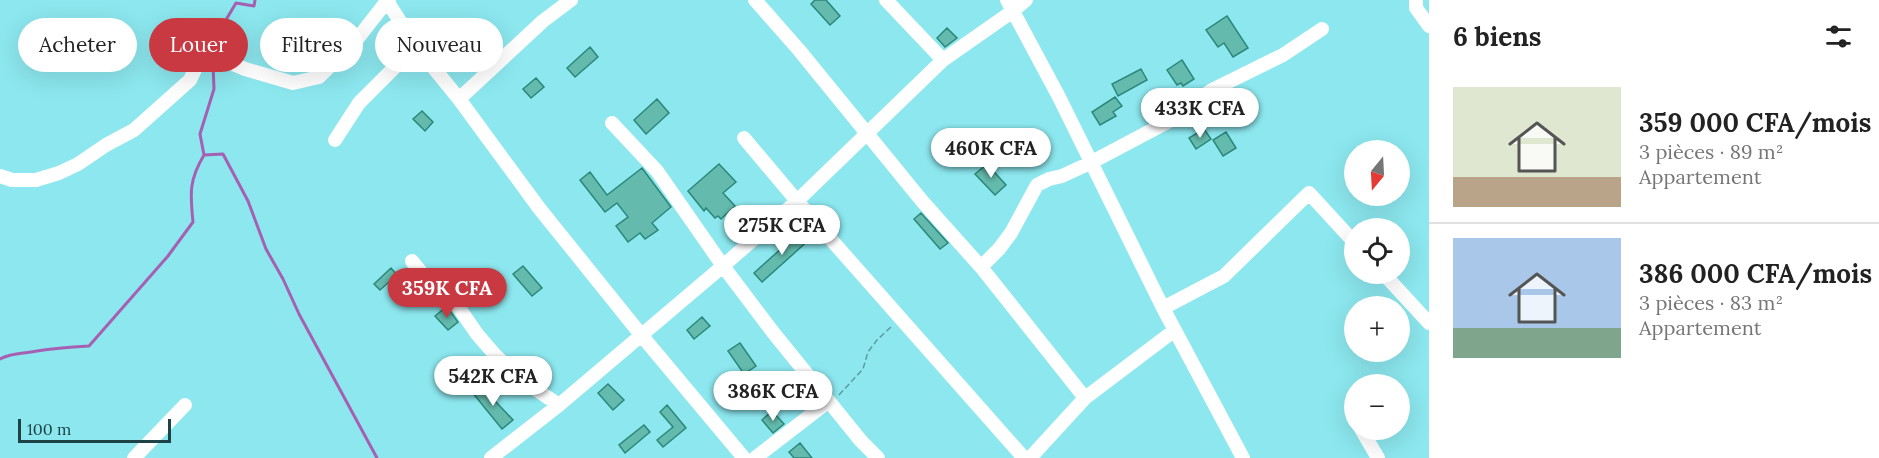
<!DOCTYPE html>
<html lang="fr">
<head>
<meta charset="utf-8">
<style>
	body { margin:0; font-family:Lora,serif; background:#f6f6f6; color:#222; height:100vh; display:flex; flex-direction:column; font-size:22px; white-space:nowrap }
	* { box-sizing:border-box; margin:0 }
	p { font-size:20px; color:#767676 }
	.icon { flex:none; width:33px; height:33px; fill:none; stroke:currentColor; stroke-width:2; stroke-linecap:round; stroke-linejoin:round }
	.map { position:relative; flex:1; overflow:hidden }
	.side { display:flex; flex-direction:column; background:#fff; width:450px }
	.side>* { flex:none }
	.hud { position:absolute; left:18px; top:18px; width:570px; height:54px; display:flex; gap:12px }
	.needle { width:39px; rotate:198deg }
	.controls { position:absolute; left:1344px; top:140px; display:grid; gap:12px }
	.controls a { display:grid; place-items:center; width:66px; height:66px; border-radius:50%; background:#fff; box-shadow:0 6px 24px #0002; font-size:30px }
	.scale { position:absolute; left:18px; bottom:15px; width:153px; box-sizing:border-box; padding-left:6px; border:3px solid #1d4346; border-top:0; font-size:16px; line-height:21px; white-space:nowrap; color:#1d4346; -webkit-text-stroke:4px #8ce7ee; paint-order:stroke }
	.price { position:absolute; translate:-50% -51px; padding:0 14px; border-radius:21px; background:#fff; color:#222; font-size:20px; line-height:39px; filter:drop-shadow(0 2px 3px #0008) }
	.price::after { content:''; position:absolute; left:50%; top:36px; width:18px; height:14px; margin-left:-9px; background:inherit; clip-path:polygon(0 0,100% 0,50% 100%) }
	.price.on { background:#c93942; color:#fff }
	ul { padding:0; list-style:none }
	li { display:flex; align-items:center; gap:18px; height:150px; padding:0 24px }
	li+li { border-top:2px solid #e0e0e0 }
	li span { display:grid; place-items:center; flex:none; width:168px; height:120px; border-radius:0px; color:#555 }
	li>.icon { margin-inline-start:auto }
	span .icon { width:72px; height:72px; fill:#fffc; stroke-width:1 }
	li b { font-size:26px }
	h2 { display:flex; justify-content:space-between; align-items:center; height:72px; padding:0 24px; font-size:26px }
	.tag { padding:0 21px; border-radius:27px; background:#fff; box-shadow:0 6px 24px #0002; font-size:21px; line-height:54px }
	.tag.on { background:#c93942; color:#fff }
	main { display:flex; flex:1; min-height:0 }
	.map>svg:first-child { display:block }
</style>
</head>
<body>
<main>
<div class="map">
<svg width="1429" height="458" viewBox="0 0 1429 458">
	<rect width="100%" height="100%" fill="#8ce7ee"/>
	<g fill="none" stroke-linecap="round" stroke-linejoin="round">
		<path stroke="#a660b2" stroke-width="3" d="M 211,45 L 236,3 L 254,6 L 255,0
			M 213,64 L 214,89 L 200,134 L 204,155 L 223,154 L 248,201 L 266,249 L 283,279 L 299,314 L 377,458
			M 0,359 C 12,352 23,354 37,351 C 55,348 71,347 89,346 L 168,256 L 193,222 C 190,193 189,180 204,155"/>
	</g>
	<path fill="#64bbad" stroke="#2b877a" stroke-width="1.5" d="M 815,0 L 826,0 L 840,16 L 830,25 L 811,4 Z
		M 1227,16 L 1248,48 L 1233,57 L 1224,43 L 1218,47 L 1206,30 Z
		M 947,28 L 957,38 L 945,47 L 937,38 Z
		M 590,47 L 598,57 L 575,77 L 567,68 Z
		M 1182,60 L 1194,79 L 1183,86 L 1181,83 L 1177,85 L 1167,70 Z
		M 1141,69 L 1147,80 L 1118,96 L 1112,84 Z
		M 536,78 L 544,87 L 531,98 L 523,89 Z
		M 1115,97 L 1122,106 L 1113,112 L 1116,116 L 1100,125 L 1092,112 Z
		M 657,99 L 669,113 L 646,134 L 634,120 Z
		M 422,111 L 433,122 L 425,131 L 413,119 Z
		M 1204,129 L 1211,139 L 1196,149 L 1189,138 Z
		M 1226,132 L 1236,148 L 1223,156 L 1213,140 Z
		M 719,164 L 736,182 L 723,193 L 735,206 L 721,219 L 718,216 L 715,218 L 706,208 L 704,211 L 688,191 Z
		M 987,164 L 1006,185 L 995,195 L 975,174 Z
		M 642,168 L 671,207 L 652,223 L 658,230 L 645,239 L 640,233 L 628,242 L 616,226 L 628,217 L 617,203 L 605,212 L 580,180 L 590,172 L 607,195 Z
		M 921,213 L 948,243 L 940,249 L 914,219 Z
		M 802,230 L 810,239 L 762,282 L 754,273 Z
		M 523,266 L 542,288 L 532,296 L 513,274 Z
		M 391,268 L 397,275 L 380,290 L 374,284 Z
		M 445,308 L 450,311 L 458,322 L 448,330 L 435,316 Z
		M 702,317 L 710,326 L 694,339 L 687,330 Z
		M 740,343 L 756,366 L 744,374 L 728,351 Z
		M 744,378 L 754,388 L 741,400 L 731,389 Z
		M 608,384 L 624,400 L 613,410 L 598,393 Z
		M 480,385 L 513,420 L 502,429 L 472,392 Z
		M 667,405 L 686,428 L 663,447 L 657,440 L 673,427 L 660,412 Z
		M 772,411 L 784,424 L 773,433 L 762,420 Z
		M 644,425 L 650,432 L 625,453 L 619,445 Z
		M 800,443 L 812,458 L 794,458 L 789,452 Z"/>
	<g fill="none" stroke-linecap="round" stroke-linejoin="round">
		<path stroke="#5a9da2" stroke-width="1.5" stroke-dasharray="6 3" stroke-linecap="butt" d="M 839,395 L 863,369 L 868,352 L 877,340 L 892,326"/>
		<path stroke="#fff" stroke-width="14" d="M 389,0 L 387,1 L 416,46 L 459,99 L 539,208 L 642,336 L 744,458
			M 755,0 L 799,50 L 922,201 L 981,267 L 1085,398
			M 886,0 L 943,60
			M 1007,0 L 1059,97 L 1163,308 L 1243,458
			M 1416,0 L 1416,8 L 1429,26
			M 459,99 L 543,21 L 571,0
			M 612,123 L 657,171 L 723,266 L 772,331 L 861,441 L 878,458
			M 744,138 L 797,201 L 1024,458
			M 335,140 L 359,103 L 416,46
			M 0,176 L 12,180 L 36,180 L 59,173 L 78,164 L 106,145 L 134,130 L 190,80 L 198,63 L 219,58 L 245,69 L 293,83 L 319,77 L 358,38 L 387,1 L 386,0
			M 412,261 L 433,287 L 457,305 L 477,334 L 496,356 L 522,380 L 559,405
			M 981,267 L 999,249 L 1011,233 L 1037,185 L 1049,179 L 1062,176 L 1090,163 L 1175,118 L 1196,101 L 1212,90 L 1283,55 L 1322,29
			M 1383,273 L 1429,323
			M 1163,308 L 1224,276 L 1309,193 L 1354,242
			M 1361,429 L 1378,458
			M 134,458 L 185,405
			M 491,458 L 559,405 L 723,266 L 797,201 L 943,60 L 1013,11 L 1026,0
			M 755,458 L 829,401
			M 1030,458 L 1085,398 L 1175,330"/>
	</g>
</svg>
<div class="controls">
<a><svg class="needle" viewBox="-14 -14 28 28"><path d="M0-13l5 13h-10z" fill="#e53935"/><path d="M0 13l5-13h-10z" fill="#767676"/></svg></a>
<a><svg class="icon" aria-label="locate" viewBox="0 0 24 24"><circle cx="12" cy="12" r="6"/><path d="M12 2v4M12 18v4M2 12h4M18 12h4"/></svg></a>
<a>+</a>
<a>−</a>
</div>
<div class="scale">100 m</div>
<b class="price" style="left:1200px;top:139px">433K CFA</b>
<b class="price" style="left:991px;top:179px">460K CFA</b>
<b class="price" style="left:782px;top:256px">275K CFA</b>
<b class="price on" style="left:447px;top:319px">359K CFA</b>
<b class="price" style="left:493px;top:407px">542K CFA</b>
<b class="price" style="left:773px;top:422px">386K CFA</b>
<div class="hud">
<a class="tag">Acheter</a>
<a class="tag on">Louer</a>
<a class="tag">Filtres</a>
<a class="tag">Nouveau</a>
</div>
</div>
<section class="side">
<h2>6 biens<svg class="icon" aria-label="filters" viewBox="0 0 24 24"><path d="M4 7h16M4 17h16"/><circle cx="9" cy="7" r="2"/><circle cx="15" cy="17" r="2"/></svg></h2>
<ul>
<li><span style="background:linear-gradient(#dfe7d0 75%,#b9a48a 0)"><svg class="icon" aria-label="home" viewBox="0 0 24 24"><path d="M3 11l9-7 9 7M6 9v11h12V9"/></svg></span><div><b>359 000 CFA/mois</b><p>3 pièces · 89 m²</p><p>Appartement</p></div></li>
<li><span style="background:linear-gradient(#a9c7e8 75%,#7fa58c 0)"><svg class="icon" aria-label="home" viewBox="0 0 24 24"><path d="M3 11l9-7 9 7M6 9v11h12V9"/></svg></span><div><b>386 000 CFA/mois</b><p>3 pièces · 83 m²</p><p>Appartement</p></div></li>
</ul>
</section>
</main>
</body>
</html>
